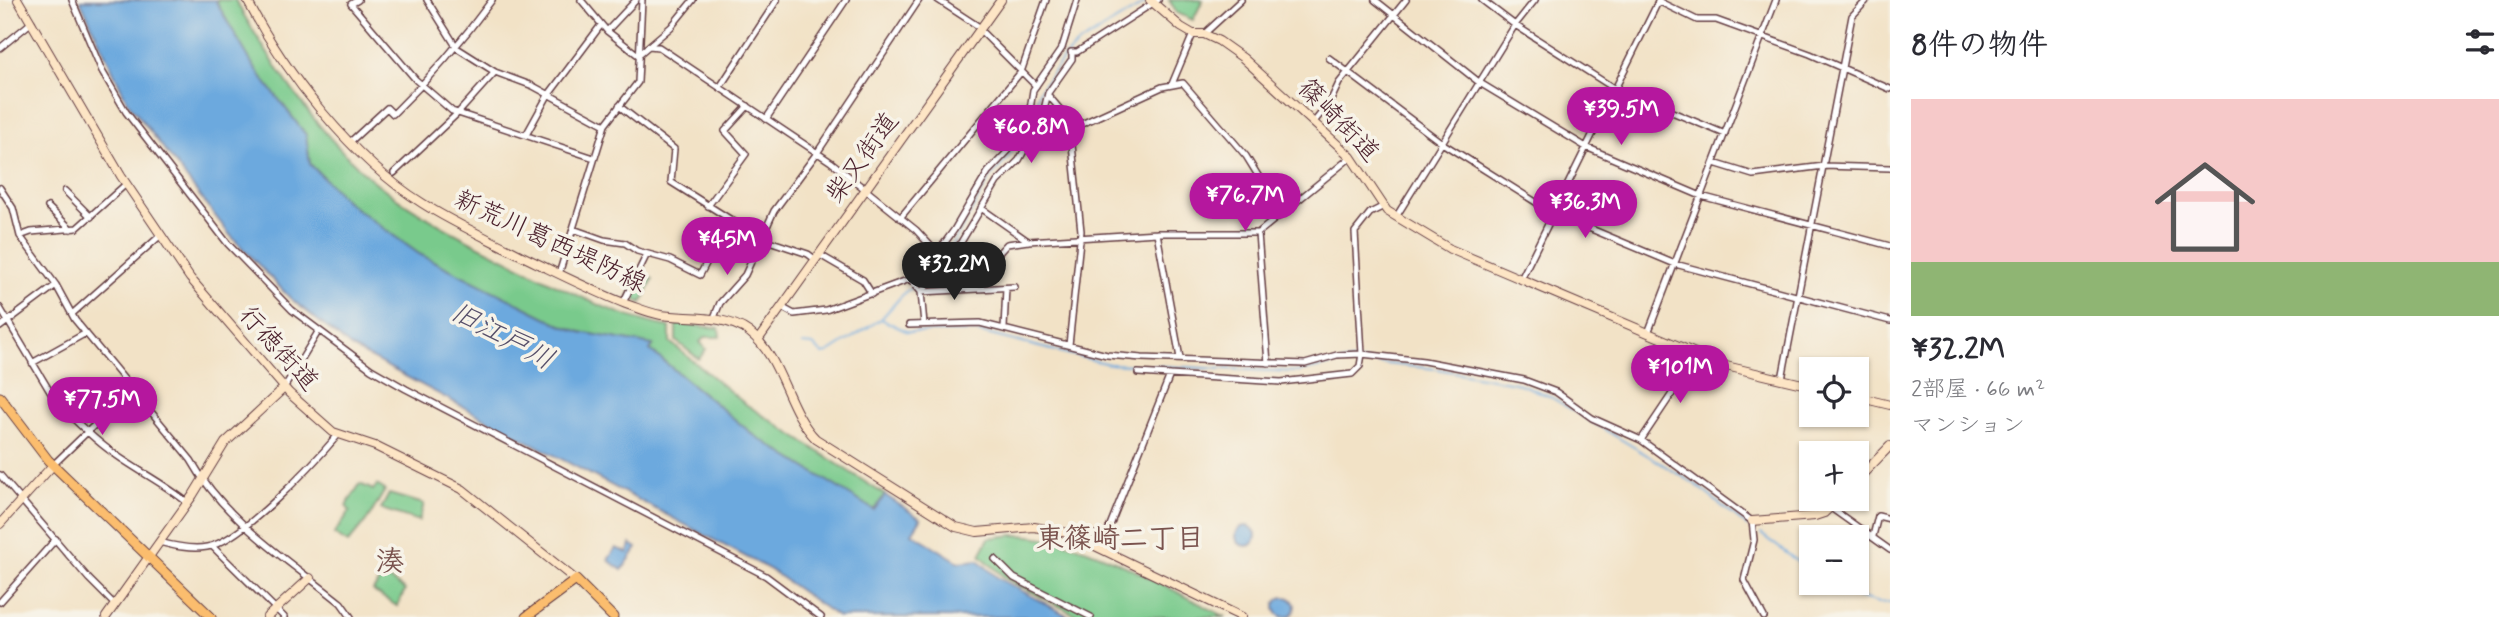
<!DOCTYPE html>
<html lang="ja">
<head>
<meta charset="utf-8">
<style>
	body { margin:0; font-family:Mynerve,"Klee One",sans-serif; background:#f2f2f3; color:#2b2b33; height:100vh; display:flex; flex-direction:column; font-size:26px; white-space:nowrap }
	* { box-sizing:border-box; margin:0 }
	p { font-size:23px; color:#7c7c81 }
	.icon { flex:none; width:38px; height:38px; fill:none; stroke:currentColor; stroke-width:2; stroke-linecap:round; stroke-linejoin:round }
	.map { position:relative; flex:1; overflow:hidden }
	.sheet { display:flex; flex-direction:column; background:#fff; width:630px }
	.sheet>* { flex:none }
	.tools { position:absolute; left:1799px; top:357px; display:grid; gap:14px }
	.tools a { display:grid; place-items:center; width:70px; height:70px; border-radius:0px; background:#fff; box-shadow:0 2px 5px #0004; font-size:35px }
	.price { position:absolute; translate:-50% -60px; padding:0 16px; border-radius:24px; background:#b5179e; color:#fff; font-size:23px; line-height:46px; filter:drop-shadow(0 2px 4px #0008) }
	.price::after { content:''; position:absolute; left:50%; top:42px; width:21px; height:16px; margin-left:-10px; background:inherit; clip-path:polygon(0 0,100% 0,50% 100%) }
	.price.on { background:#222; color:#fff }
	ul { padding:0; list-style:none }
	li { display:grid; align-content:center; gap:14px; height:371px; padding:0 21px }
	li+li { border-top:2px solid #e1e1e2 }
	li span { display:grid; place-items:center; height:217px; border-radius:0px; color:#555 }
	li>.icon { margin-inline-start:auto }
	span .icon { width:126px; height:126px; fill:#fffc; stroke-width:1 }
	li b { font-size:30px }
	h2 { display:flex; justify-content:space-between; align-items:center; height:84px; padding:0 21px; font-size:30px }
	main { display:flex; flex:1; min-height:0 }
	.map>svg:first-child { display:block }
</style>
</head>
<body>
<main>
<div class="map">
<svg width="1890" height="617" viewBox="0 0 1890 617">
	<rect width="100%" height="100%" fill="#f7f3e8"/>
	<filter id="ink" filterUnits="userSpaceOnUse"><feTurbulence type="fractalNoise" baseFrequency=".0143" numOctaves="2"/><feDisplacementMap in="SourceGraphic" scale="14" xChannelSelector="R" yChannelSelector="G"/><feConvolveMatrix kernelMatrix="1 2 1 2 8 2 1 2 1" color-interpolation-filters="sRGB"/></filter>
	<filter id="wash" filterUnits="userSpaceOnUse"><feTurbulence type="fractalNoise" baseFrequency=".00686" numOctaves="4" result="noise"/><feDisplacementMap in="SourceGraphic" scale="28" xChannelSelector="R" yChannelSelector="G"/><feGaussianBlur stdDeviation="1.57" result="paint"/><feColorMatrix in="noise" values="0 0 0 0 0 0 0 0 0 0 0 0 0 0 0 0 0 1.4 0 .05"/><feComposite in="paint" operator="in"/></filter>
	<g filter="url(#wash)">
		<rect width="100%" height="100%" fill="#f2e2c6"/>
		<path fill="#79ca8c" stroke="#62745c" stroke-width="2" d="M 215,0 L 235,0 C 271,62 321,140 379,185 C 424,220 476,244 527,270 C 572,293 619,318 670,327 L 670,342 L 744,403 L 885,495 L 874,510 L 755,436 L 650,350 L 653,346 L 580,332 L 561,325 L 419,254 L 347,202 L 310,164 L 306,135 L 254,67 Z
			M 1169,0 L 1203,0 L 1193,20 L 1177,13 Z
			M 639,273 L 653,279 L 642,303 L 628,297 Z
			M 676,324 L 719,328 L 720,337 L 705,337 L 700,342 L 706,349 L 699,359 L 676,341 Z
			M 360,484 L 373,490 L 377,485 L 385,490 L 368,519 L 348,543 L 334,534 L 350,511 L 346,506 Z
			M 389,494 L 424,504 L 419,521 L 381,509 Z
			M 1013,535 C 1084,535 1162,586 1226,617 L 1080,617 L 1005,578 L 980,555 L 989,538 Z
			M 383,575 L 405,590 L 397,606 L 373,591 Z"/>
		<path fill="#6ca9de" stroke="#5b6484" stroke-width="2" d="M 80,0 L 215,0 L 254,67 L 306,135 L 310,164 L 347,202 L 419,254 L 561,325 L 580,332 L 653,345 L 650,350 L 755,436 L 874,510 L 885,495 L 921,519 L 912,533 L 959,562 L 978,560 L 998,578 L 1070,617 L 838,617 L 769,569 L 352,348 L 290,298 L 230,235 L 127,101 Z
			M1236 536a10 10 0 1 1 20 0a10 10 0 1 1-20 0Z
			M 631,544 L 637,548 L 622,570 L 608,560 L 616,548 L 628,553 Z
			M1275 607a10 10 0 1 1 20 0a10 10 0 1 1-20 0Z"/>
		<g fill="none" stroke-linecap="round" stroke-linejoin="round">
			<path stroke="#6ca9de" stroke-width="2" d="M 881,319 L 905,292 L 924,280 L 953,244 L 990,178 L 1008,158 L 1018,137 L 1033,120 L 1039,91 L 1062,60 L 1075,46 L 1147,2
				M 802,344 L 813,345 L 822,354 L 828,353 L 881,319 L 908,332 L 978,332 L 1109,364 L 1299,372 L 1348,361 L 1368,362 L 1437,369 L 1520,384 L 1549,396 L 1695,484 L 1747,526
				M 1761,534 L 1797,561 L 1811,581
				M 1813,583 L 1818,589 L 1834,590 L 1879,603 L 1890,602"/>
		</g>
	</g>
	<g filter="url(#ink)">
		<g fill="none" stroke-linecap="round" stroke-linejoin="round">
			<defs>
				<path id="street" d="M 72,0 L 102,71 L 126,112 L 228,244 L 292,310 L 371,369 L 406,389 L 766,576 L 821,617
					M 358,0 L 351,4 L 416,80 L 452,111 L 594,158
					M 427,0 L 457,48 L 495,72 L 533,86 L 605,125
					M 581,0 L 607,31 L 638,55 L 671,27 L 693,0
					M 938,0 L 981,28
					M 1375,0 L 1480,83 L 1586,147 L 1701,196 L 1890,246
					M 1482,0 L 1515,25 L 1612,87 L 1725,134
					M 1658,1 L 1697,20 L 1716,20 L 1810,54 L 1890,89
					M 980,30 L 1036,86
					M 607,31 L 636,0
					M 1204,34 L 1241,0
					M 649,46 L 659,47 L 831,162 L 916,230 L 938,254
					M 0,48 L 32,22
					M 1071,52 L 1077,52 L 1158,0
					M 1329,58 L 1442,143 L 1553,213 L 1675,264 L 1890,321
					M 1172,84 L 1193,34
					M 720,87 L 777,0
					M 1048,95 L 1075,127 L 1162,87 L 1183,83 L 1246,156 L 1262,182 C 1257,199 1260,208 1273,220
					M 619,106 L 674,149 L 671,182 L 760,238 L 808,254 L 816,260
					M 766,119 L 846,0
					M 1314,122 L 1330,102 L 1339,83 L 1406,0
					M 526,135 L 547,97 L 601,25
					M 350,142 L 387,108 L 393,114 C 430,78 462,41 492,0
					M 1714,163 L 1753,175 L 1824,166 L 1890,168
					M 394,173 L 459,112 L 495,72
					M 0,188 L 13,208 L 20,236 L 56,285 L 75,320 L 191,460 C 225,521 288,560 341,603 L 351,617
					M 65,191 L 91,217
					M 708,206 L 746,154 L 725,131 L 748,106
					M 48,207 L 71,229
					M 981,208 L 1028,241
					M 1396,217 L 1515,25 L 1535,0
					M 900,218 L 1021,72 L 1046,0
					M 573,229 L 604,240 L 625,243 L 637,251 L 670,260 L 700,275 L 710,256
					M 1157,233 L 1180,358
					M 20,236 L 31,232 L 77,228 L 126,184
					M 820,255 L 863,280 L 872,294
					M 949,263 L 997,255 L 1007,244 L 1028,241 L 1157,233 L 1258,233
					M 559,274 L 605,125 L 638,82 L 642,0
					M 910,279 L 921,292 L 1015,287
					M 1521,279 L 1659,0
					M 623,303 L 647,254
					M 0,308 L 55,400 C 74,420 93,439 116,455 C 140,472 165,484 188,503
					M 783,308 L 794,314 L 826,310 L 910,279 L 927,267 L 954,230 L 988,172 L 1009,150 L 1012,139 L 1029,116 L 1033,90 L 1062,48 L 1077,0
					M 72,314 L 161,235
					M 713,320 L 720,303 L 745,275 L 774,211 L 817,153 L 919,0
					M 924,324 L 921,292 L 948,264 L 997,182 L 1019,160 L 1042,118 L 1048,93 L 1072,59 L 1072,52
					M 909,325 L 980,323 L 1107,355 L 1142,358 L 1305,364 L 1337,355 L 1362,354 L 1424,361 L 1524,380 L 1556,392 L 1592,418 L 1641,440 L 1752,521 L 1754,540 L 1744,580 L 1764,617
					M 0,327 L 56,285
					M 1004,328 L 1006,288
					M 1648,333 L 1776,0
					M 1069,345 L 1081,231 L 1072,145 L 1075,127
					M 32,363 L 86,333
					M 1268,363 L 1258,233 L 1351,157
					M 1138,373 L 1281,382 L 1352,374 L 1360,366 L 1362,354 L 1355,232 L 1370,213 L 1384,206
					M 1782,379 L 1852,16 L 1867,0
					M 284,388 L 318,332
					M 1641,440 L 1698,355
					M 53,465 L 132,389
					M 0,475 L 89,579 L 114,604
					M 1831,508 L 1890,550
					M 1069,533 L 1080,530 L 1105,538 L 1170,375
					M 1873,536 L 1878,516 L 1890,519
					M 159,542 C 174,546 191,550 207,547 C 242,541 314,463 338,435
					M 212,546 L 284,617
					M 995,559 L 1014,578 L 1091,617
					M 0,602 L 56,539"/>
				<path id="secondary" d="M 18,0 L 121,176 L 190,278 L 289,393 L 333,432 L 375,446 L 462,489 L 576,580
					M 247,0 C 285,73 352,159 422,203 C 453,223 487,238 520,255 C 555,272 590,290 626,304 C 638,308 649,313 661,315 C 689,319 725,314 749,332 C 783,358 786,409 816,439 L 956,527 L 977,532 L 1034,527 L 1068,533 L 1242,617
					M 1150,0 L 1181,27 L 1193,34 L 1204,34 L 1219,41 L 1243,58 L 1351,157 L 1387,211 L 1450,249 L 1726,366 L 1811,386
					M 758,340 L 1001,0
					M 1857,397 L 1890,405
					M 1857,480 L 1890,446
					M 1752,521 L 1815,516 L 1824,513 L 1839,499
					M 0,524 L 53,465
					M 106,617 L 193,495 L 225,443 L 284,388
					M 267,617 L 310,578"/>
				<path id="primary" d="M 0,397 L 48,460 L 211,617
					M 526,617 L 576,580 L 613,617"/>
			</defs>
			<use href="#street" stroke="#633c42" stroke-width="8"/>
			<use href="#secondary" stroke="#633c42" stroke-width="10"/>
			<use href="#primary" stroke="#633c42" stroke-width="11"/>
			<use href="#street" stroke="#fff" stroke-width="5"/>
			<use href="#secondary" stroke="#fde5c5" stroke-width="8"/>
			<use href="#primary" stroke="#fbbd6e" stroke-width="9"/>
		</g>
	</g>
	<g text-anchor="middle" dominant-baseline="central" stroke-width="7" stroke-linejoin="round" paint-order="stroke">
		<g font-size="26" fill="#4a1f2b" stroke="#f7f3e8">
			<text transform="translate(1338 121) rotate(46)">篠崎街道</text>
			<text transform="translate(863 158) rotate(-54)">柴又街道</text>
			<text transform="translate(550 242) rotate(25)">新荒川葛西堤防線</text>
			<text transform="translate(278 349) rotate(48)">行徳街道</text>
		</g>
		<g font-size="28" font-style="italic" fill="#564f6a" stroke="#f7f3e8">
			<text transform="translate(502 337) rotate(28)">旧江戸川</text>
		</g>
		<g font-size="28" font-weight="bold" fill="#7a534e" stroke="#f7f3e8">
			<text x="1120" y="539">東篠崎二丁目</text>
			<text x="390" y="562">湊</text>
		</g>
	</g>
</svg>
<div class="tools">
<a><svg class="icon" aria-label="locate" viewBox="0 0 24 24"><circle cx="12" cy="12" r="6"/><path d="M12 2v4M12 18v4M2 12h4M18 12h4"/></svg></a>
<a>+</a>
<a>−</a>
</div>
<b class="price" style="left:1621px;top:147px">¥39.5M</b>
<b class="price" style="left:1031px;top:165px">¥60.8M</b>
<b class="price" style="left:1245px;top:233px">¥76.7M</b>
<b class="price" style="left:1585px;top:240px">¥36.3M</b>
<b class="price" style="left:727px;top:277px">¥45M</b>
<b class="price on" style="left:954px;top:302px">¥32.2M</b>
<b class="price" style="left:1680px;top:405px">¥101M</b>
<b class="price" style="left:102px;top:437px">¥77.5M</b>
</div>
<section class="sheet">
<h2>8件の物件<svg class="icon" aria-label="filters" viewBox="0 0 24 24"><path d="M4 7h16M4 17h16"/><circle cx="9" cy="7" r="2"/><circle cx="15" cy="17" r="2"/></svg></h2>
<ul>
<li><span style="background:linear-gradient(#f6c9c9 75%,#8fb573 0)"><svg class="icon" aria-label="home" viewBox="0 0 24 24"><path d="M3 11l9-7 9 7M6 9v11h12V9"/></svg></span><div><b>¥32.2M</b><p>2部屋 · 66 m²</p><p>マンション</p></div></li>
</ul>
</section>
</main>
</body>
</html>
